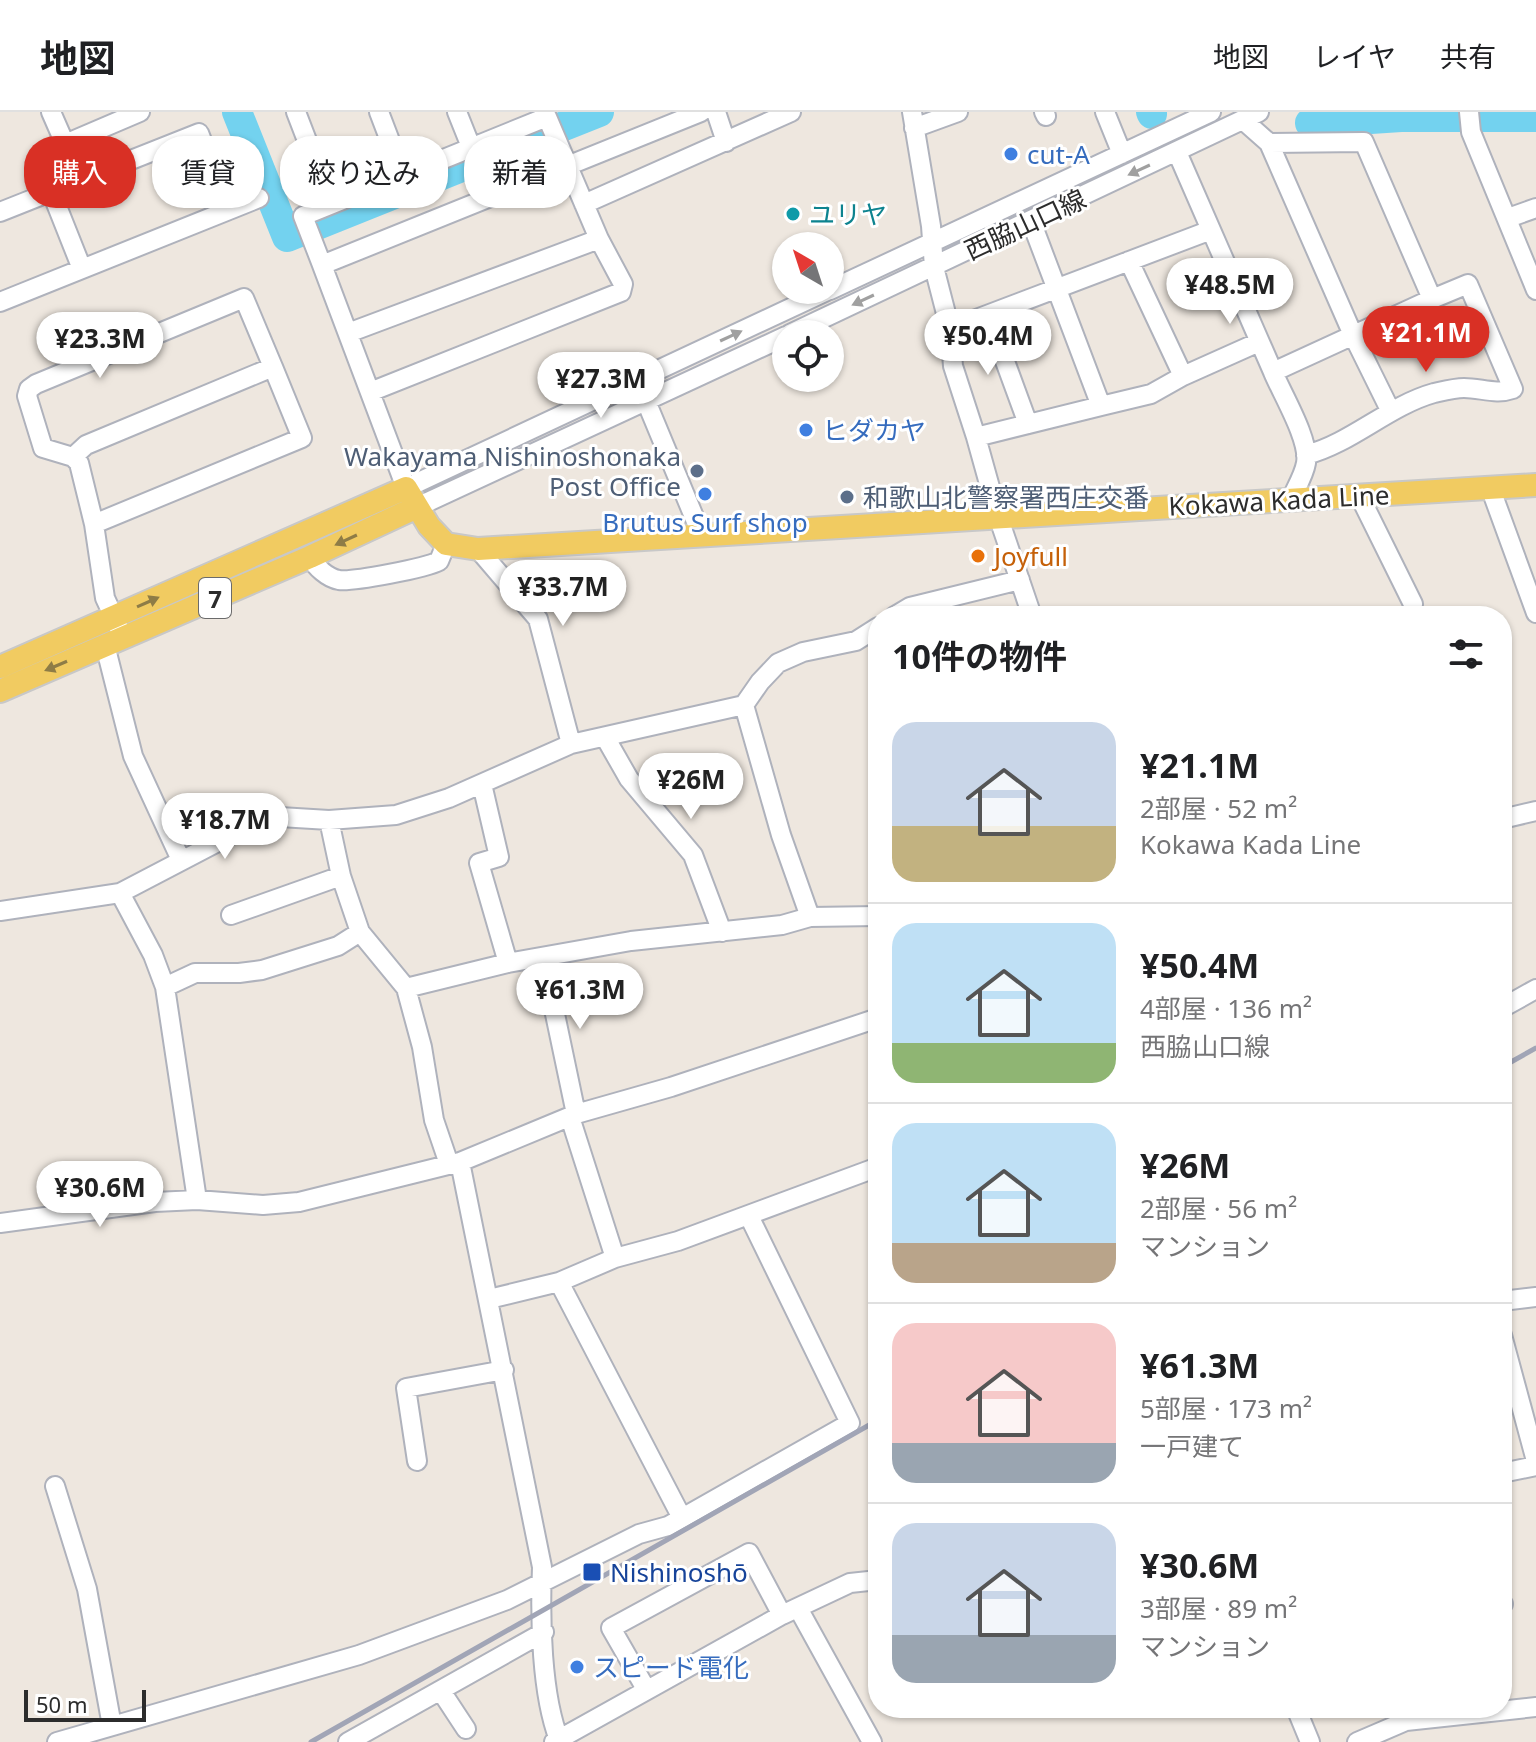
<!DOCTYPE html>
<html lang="ja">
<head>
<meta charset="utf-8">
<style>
	body { margin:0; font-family:"Noto Sans","Noto Sans JP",sans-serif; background:#f6f6f6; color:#202124; height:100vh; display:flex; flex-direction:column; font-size:30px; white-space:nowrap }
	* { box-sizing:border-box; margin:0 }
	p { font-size:26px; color:#757577 }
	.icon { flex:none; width:44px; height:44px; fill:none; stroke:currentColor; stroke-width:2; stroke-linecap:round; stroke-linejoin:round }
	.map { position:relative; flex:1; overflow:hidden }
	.details { position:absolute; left:868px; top:494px; width:644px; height:1112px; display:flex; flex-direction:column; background:#fff; border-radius:32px; box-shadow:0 2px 6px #0004 }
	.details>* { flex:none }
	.hud { position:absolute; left:24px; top:24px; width:724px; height:72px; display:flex; gap:16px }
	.needle { width:52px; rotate:321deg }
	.tools { position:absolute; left:772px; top:120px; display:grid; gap:16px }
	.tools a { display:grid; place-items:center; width:72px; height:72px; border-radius:50%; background:#fff; box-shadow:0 2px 6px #0004; font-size:40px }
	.scale { position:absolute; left:24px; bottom:20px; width:122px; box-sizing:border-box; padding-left:8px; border:4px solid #2c2c2c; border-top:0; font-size:22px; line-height:28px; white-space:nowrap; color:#2c2c2c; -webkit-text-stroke:6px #fff; paint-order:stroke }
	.price { position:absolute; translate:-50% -68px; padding:0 18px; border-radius:28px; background:#fff; color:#222; font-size:26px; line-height:52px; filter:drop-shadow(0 2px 4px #0008) }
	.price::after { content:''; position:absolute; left:50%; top:48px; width:24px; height:18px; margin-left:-12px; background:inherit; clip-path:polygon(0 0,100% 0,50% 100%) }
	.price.selected { background:#d93025; color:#fff }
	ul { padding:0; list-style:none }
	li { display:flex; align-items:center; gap:24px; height:200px; padding:0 24px }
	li+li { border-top:2px solid #e0e0e0 }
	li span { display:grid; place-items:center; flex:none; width:224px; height:160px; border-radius:24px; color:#555 }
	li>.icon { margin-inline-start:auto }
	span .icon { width:96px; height:96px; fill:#fffc; stroke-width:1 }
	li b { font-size:34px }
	h2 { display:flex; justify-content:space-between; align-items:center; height:96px; padding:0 24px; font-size:34px }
	.chip { padding:0 28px; border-radius:32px; background:#fff; box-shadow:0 2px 6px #0004; font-size:28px; line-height:72px }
	.chip.selected { background:#d93025; color:#fff }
	header { display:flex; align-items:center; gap:48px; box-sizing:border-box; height:112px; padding:0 40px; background:#fff; border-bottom:2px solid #e0e0e0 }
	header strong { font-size:38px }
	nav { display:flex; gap:44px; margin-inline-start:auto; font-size:28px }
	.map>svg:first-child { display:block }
</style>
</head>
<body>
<header>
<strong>地図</strong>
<nav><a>地図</a><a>レイヤ</a><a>共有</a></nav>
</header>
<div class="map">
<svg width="1536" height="1630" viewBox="0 0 1536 1630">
	<rect width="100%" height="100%" fill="#eee7df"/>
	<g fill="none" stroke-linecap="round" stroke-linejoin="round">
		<path stroke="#73d2ef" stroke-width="30" d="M 237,0 L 287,125 L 599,0
			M 1151,0 L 1152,2
			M 1310,11 L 1401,5 L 1536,5"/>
		<defs>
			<path id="minor" d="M 51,0 L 65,32 L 140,0
				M 296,0 L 331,91
				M 379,0 L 403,63
				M 457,0 L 471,35
				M 701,0 L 322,153 L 406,376 L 829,178
				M 716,0 L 726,30
				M 912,0 L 931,114 L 934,155 L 950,217
				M 1044,0 L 1046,4
				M 1105,0 L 1122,42
				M 1469,0 L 1471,20 L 1536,178
				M 1243,8 L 1269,31 L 1353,223 L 1391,300
				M 914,16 L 958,0
				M 1269,31 L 1364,30 L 1432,187 L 1468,172 L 1513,277 C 1496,283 1481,276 1464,276 C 1455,276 1443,279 1434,281 C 1388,294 1352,331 1306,343
				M 1177,40 L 1273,260 L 1432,187
				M 51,79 L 82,157
				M 584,92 L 791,0
				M 0,100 L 199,21 L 229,98
				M 1508,106 L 1536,96
				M 1031,109 L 1101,294 L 1151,282 L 1183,264
				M 1129,149 L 1183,264 L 1259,230
				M 322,153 L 303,104 L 547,5 L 599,127 L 348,221
				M 830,178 L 1211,0
				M 0,190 L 259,86
				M 988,203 L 1028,312
				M 790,222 L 1259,0
				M 1273,260 C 1282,282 1310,328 1306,351 C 1304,363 1296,376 1291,387
				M 370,280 L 621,180 L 623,172 L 599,127
				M 646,289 L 702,424
				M 976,325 L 953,254 L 950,217 L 1211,118
				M 73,345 L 86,333 L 273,255 L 302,326 L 94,412
				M 1490,375 L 1536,501
				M 1359,383 L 1413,492
				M 417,395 L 786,224
				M 478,437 L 538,507 L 571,632
				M 310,445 C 316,455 327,466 339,468 C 353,470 426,456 439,449 L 446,432
				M 895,504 L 910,495 L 1020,468
				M 1032,504 L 998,404 L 976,325 L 1101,294
				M 123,525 L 105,486 L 94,412 L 79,351 L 73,345 L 43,336 L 27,284 L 29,277 L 36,272 L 244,186 L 273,255
				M 105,533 L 133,644 L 181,748
				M 744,593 L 781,723 L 810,805
				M 605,625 L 629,667 L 693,743 L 722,820
				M 482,672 L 499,745 L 479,751 L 508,851
				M 1502,707 L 1536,699
				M 329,708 L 341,764 L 360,820 L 406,876 L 422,935 L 434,1008 L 449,1052
				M 120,781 L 153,843 L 165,875 L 197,1088
				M 0,799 L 120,781 L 231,723 L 280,705 L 329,708 L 396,703 L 449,686 L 571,632 L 744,593 L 760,570 L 778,551 L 803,540 L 856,529 L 878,515
				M 231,803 L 341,764
				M 543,845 L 576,1002
				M 165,875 L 195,861 L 239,861 L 262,858 L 338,834 L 360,820
				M 406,876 L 508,851 L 631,829 L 782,813 L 810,805 L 878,804
				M 1502,896 L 1536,877
				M 570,1005 L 615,1146
				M 460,1050 L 542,1455 C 540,1505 541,1584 560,1630
				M 0,1111 L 155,1090 L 197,1088 L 263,1093 L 299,1090 L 460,1050 L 576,1002 L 671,975 L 878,906
				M 559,1170 L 682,1406
				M 489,1187 L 559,1170 L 615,1146 L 678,1129 L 878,1055
				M 1502,1189 L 1536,1185
				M 1502,1223 L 1536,1349
				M 417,1349 L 406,1276 L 504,1258
				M 1502,1361 L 1536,1354
				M 55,1374 L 87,1477 L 112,1614
				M 1502,1491 L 1503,1492
				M 798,1496 L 872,1630
				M 646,1577 L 611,1516 L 749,1441 L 782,1503
				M 441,1579 L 466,1617
				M 1296,1596 L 1310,1630
				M 57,1630 L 359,1543 L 507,1488 L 639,1422 L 668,1414 L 850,1311 L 749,1104
				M 348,1630 L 544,1520
				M 554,1630 L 782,1503 L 850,1471 L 878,1468
				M 1357,1630 L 1406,1609 L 1536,1595"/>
			<path id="major" d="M 0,555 L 406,376 L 429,414 L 446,432 L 478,437 L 1536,373
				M 0,579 L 310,445 L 417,395"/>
		</defs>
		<use href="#minor" stroke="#afb2bc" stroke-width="22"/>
		<use href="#major" stroke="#c8c8c8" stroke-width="26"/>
		<use href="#minor" stroke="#fff" stroke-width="18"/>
		<use href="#major" stroke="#f1cb61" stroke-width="22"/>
		<path stroke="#a1a5b6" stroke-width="5" d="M 1502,955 L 1536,936
			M 311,1630 L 878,1308"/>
	</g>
	<defs><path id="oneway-solid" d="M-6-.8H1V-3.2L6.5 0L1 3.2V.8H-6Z" transform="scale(2)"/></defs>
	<g fill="#a0a0a0">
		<use href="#oneway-solid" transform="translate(1139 58) rotate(155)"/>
		<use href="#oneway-solid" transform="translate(863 188) rotate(155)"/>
		<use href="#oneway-solid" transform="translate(731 224) rotate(-25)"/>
	</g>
	<g fill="#8e7c46">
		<use href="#oneway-solid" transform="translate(346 428) rotate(155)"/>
		<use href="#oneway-solid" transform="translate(148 490) rotate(-24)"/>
		<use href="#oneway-solid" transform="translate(56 554) rotate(157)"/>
	</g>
	<g fill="#3f7fe0" stroke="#fff" stroke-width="3">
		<circle cx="1011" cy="42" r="8"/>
		<circle cx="806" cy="318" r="8"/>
		<circle cx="705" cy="382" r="8"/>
		<circle cx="577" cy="1555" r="8"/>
	</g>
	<circle fill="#0f9aa8" stroke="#fff" stroke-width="3" cx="793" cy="102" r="8"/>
	<g fill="#5c6f8a" stroke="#fff" stroke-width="3">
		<circle cx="697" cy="359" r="8"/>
		<circle cx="847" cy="385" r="8"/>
	</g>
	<circle fill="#e8710a" stroke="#fff" stroke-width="3" cx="978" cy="444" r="8"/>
	<rect fill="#1a4fb4" stroke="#fff" stroke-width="3" x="582" y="1450" width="20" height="20" rx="4"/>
	<g text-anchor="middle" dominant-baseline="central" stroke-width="6" stroke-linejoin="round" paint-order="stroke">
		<rect fill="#fff" stroke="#6b6b6b" stroke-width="2" x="199" y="466" width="32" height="40" rx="6"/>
		<g font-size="24" font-weight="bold" fill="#2c2c2c">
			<text x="215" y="486">7</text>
		</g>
		<g font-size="26" fill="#366cbe" stroke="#fff" text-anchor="start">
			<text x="1027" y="42">cut-A</text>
			<text x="822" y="318">ヒダカヤ</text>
			<text x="705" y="410" text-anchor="middle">Brutus Surf shop</text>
			<text x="593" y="1555">スピード電化</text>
		</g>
		<g font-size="26" fill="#0d838f" stroke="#fff" text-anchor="start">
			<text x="809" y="102">ユリヤ</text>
		</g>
		<g font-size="26" fill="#2c2c2c" stroke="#fff">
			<text transform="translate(1025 112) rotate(-25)">西脇山口線</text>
			<text transform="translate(1279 388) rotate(-3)">Kokawa Kada Line</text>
		</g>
		<g font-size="26" fill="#4e5e75" stroke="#fff" text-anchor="end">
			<text x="681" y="344">Wakayama Nishinoshonaka<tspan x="681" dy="30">Post Office</tspan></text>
			<text x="863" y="385" text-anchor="start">和歌山北警察署西庄交番</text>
		</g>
		<g font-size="26" fill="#c56008" stroke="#fff" text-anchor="start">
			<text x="994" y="444">Joyfull</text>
		</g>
		<g font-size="26" fill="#164399" stroke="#fff" text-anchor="start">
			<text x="610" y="1460">Nishinoshō</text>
		</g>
	</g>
</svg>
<div class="tools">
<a><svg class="needle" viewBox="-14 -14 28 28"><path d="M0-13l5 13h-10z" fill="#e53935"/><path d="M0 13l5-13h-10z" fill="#757577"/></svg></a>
<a><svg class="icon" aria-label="locate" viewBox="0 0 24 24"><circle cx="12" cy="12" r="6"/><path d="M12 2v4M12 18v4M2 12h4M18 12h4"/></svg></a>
</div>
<div class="scale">50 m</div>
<b class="price" style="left:1230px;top:214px">¥48.5M</b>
<b class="price selected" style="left:1426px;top:262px">¥21.1M</b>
<b class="price" style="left:988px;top:265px">¥50.4M</b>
<b class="price" style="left:100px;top:268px">¥23.3M</b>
<b class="price" style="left:601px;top:308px">¥27.3M</b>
<b class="price" style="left:563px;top:516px">¥33.7M</b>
<b class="price" style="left:691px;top:709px">¥26M</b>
<b class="price" style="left:225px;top:749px">¥18.7M</b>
<b class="price" style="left:580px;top:919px">¥61.3M</b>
<b class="price" style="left:100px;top:1117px">¥30.6M</b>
<div class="hud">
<a class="chip selected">購入</a>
<a class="chip">賃貸</a>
<a class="chip">絞り込み</a>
<a class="chip">新着</a>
</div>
<section class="details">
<h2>10件の物件<svg class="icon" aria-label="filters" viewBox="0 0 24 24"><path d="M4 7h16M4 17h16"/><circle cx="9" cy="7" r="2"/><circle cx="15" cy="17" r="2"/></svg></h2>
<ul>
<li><span style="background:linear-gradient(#c9d6e8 65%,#c2b280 0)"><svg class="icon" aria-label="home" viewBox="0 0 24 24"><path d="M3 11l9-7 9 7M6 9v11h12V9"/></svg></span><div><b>¥21.1M</b><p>2部屋 · 52 m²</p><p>Kokawa Kada Line</p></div></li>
<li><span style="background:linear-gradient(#bfe0f5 75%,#8fb573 0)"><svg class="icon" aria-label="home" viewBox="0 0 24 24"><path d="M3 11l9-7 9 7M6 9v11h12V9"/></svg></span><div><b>¥50.4M</b><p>4部屋 · 136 m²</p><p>西脇山口線</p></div></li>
<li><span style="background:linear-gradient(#bfe0f5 75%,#b9a48a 0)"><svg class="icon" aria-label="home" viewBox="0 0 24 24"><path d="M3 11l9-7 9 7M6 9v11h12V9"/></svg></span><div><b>¥26M</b><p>2部屋 · 56 m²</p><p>マンション</p></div></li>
<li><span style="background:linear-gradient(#f6c9c9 75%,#9aa5b1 0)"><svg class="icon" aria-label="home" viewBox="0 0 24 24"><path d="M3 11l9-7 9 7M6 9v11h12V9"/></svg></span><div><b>¥61.3M</b><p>5部屋 · 173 m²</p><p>一戸建て</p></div></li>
<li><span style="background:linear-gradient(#c9d6e8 70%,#9aa5b1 0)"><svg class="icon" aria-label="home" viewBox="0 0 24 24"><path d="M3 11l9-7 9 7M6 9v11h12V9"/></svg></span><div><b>¥30.6M</b><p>3部屋 · 89 m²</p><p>マンション</p></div></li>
</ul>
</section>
</div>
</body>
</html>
